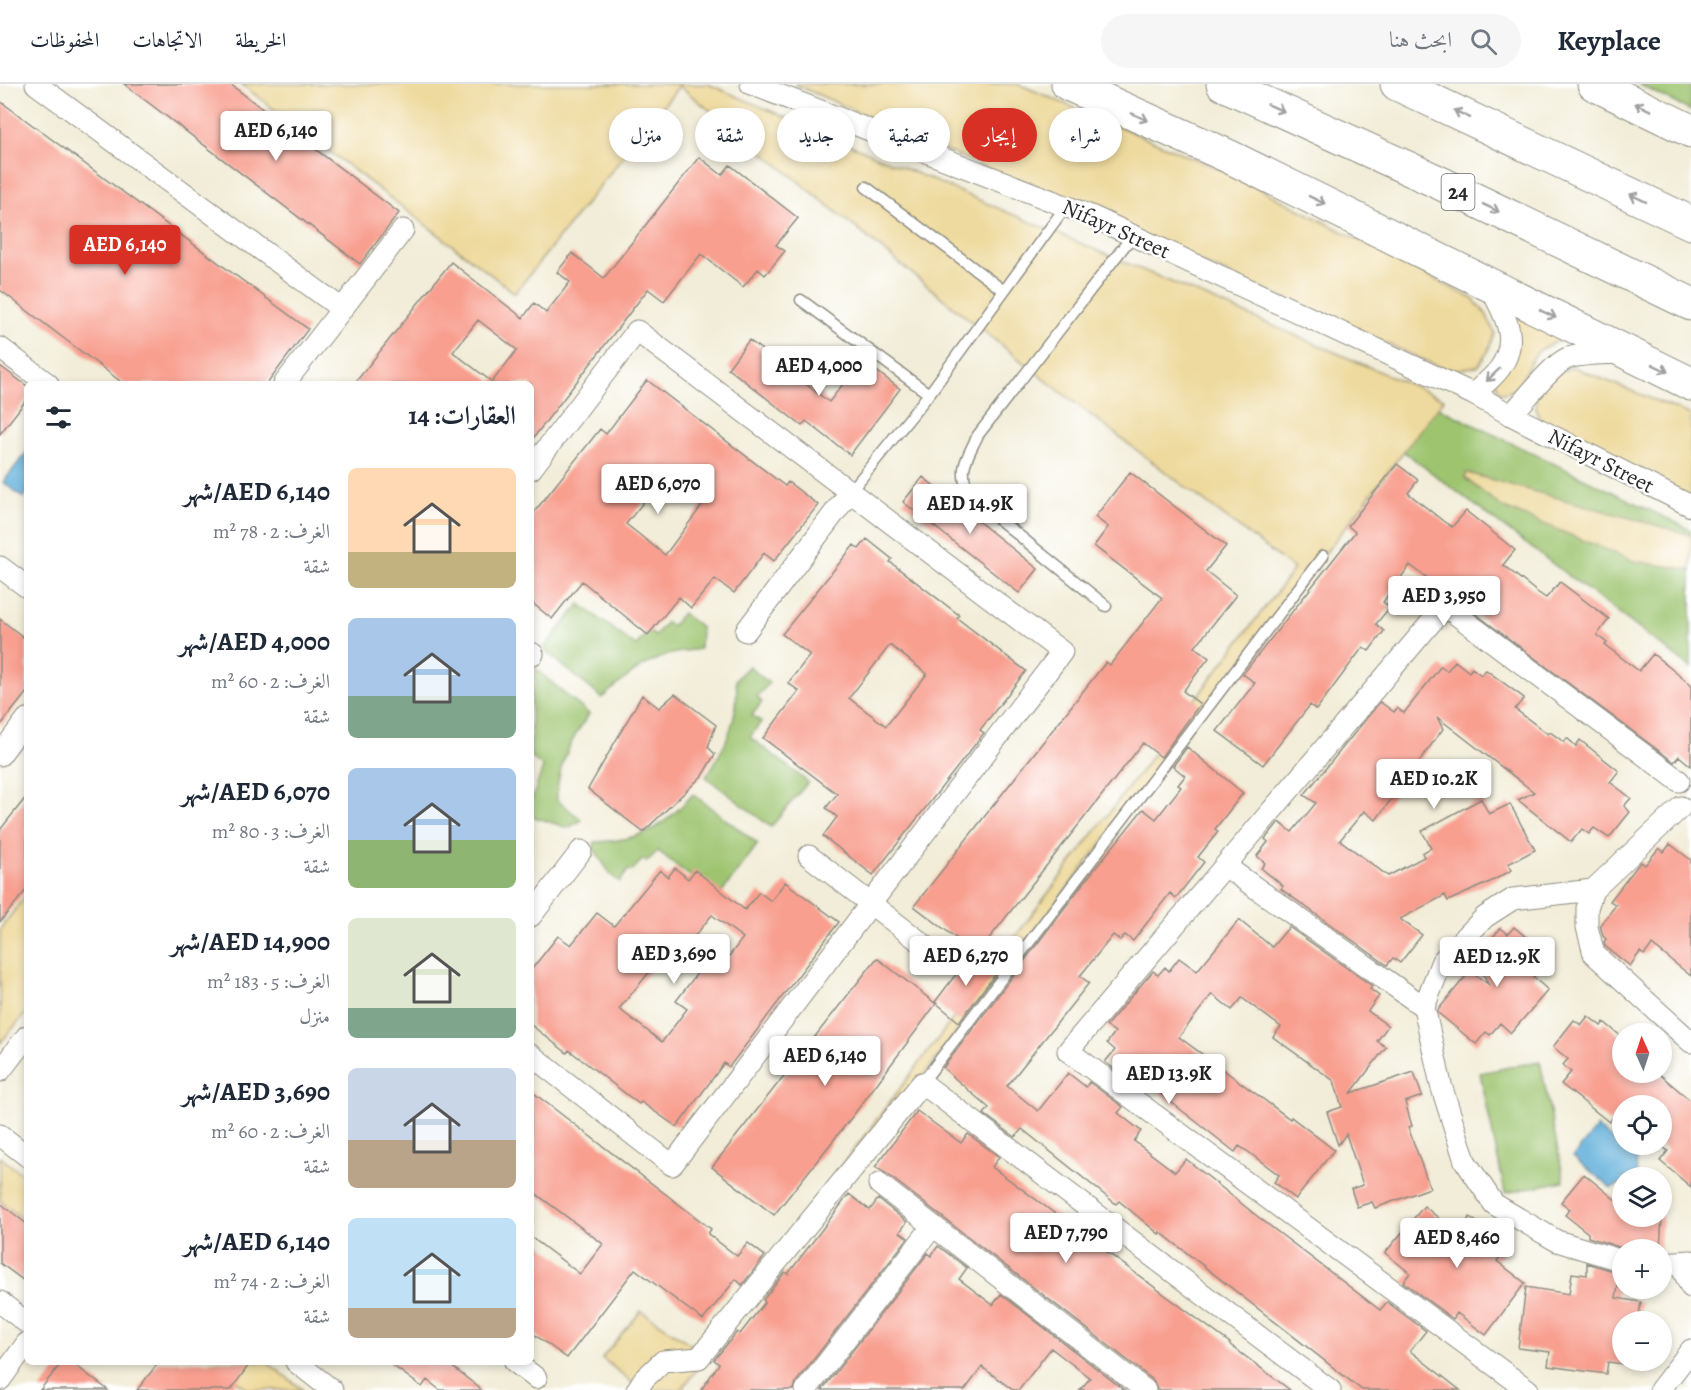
<!DOCTYPE html>
<html lang="ar">
<head>
<meta charset="utf-8">
<style>
	body { margin:0; font-family:Alegreya,Amiri,serif; background:#f6f6f7; color:#1f2937; direction:rtl; height:100vh; display:flex; flex-direction:column; font-size:22px; white-space:nowrap }
	* { box-sizing:border-box; margin:0 }
	p { font-size:20px; color:#747a83 }
	.icon { flex:none; width:33px; height:33px; fill:none; stroke:currentColor; stroke-width:2; stroke-linecap:round; stroke-linejoin:round }
	.map { position:relative; flex:1; overflow:hidden; direction:ltr }
	.details { position:absolute; left:24px; top:297px; width:510px; height:984px; display:flex; flex-direction:column; background:#fff; border-radius:9px; box-shadow:0 3px 9px #0003; direction:rtl }
	.details>* { flex:none }
	.guide { position:absolute; left:552px; top:24px; width:570px; height:54px; direction:rtl; display:flex; gap:12px }
	.needle { width:39px; rotate:357deg }
	.tools { position:absolute; left:1612px; top:939px; display:grid; gap:12px }
	.tools a { display:grid; place-items:center; width:60px; height:60px; border-radius:50%; background:#fff; box-shadow:0 3px 9px #0003; font-size:30px }
	.price { position:absolute; translate:-50% -51px; padding:0 14px; border-radius:6px; background:#fff; color:#222; font-size:20px; line-height:39px; filter:drop-shadow(0 2px 3px #0008) }
	.price::after { content:''; position:absolute; left:50%; top:36px; width:18px; height:14px; margin-left:-9px; background:inherit; clip-path:polygon(0 0,100% 0,50% 100%) }
	.price.selected { background:#d93025; color:#fff }
	ul { padding:0; list-style:none }
	li { display:flex; align-items:center; gap:18px; height:150px; padding:0 18px }
	li span { display:grid; place-items:center; flex:none; width:168px; height:120px; border-radius:9px; color:#555 }
	li>.icon { margin-inline-start:auto }
	span .icon { width:72px; height:72px; fill:#fffc; stroke-width:1 }
	li b { font-size:26px }
	h2 { display:flex; justify-content:space-between; align-items:center; height:72px; padding:0 18px; font-size:26px }
	.chip { padding:0 21px; border-radius:27px; background:#fff; box-shadow:0 3px 9px #0003; font-size:21px; line-height:54px }
	.chip.selected { background:#d93025; color:#fff }
	header { display:flex; align-items:center; gap:36px; box-sizing:border-box; height:84px; padding:0 30px; background:#fff; border-bottom:2px solid #e0e1e3 }
	header strong { font-size:28px }
	nav { display:flex; gap:33px; margin-inline-start:auto; font-size:21px }
	.search { width:420px; height:54px; background:#f6f6f7; display:flex; align-items:center; gap:15px; box-sizing:border-box; padding:0 21px; border-radius:33px; color:#747a83; font-size:22px }
	.map>svg:first-child { display:block }
</style>
</head>
<body>
<header>
<strong>Keyplace</strong>
<div class="search"><svg class="icon" aria-label="search" viewBox="0 0 24 24"><circle cx="10" cy="10" r="6"/><path d="M15 15l6 6"/></svg>ابحث هنا</div>
<nav><a>الخريطة</a><a>الاتجاهات</a><a>المحفوظات</a></nav>
</header>
<div class="map">
<svg width="1691" height="1306" viewBox="0 0 1691 1306">
	<rect width="100%" height="100%" fill="#fff"/>
	<filter id="ink" filterUnits="userSpaceOnUse"><feTurbulence type="fractalNoise" baseFrequency=".0167" numOctaves="2"/><feDisplacementMap in="SourceGraphic" scale="12" xChannelSelector="R" yChannelSelector="G"/><feConvolveMatrix kernelMatrix="1 2 1 2 8 2 1 2 1" color-interpolation-filters="sRGB"/></filter>
	<filter id="wash" filterUnits="userSpaceOnUse"><feTurbulence type="fractalNoise" baseFrequency=".008" numOctaves="4" result="noise"/><feDisplacementMap in="SourceGraphic" scale="24" xChannelSelector="R" yChannelSelector="G"/><feGaussianBlur stdDeviation="1.35" result="paint"/><feColorMatrix in="noise" values="0 0 0 0 0 0 0 0 0 0 0 0 0 0 0 0 0 1.4 0 .05"/><feComposite in="paint" operator="in"/></filter>
	<g filter="url(#wash)">
		<rect width="100%" height="100%" fill="#f2edd8"/>
		<path fill="#9ec46f" stroke="#64784d" stroke-width="1.5" d="M 1638,0 L 1691,0 L 1691,27 Z
			M 1437,323 L 1691,446 L 1691,451 L 1467,389 L 1465,394 L 1502,423 L 1634,477 L 1691,486 L 1691,584 L 1403,367 Z
			M 580,520 L 636,562 L 648,547 L 655,552 L 666,538 L 672,542 L 682,529 L 701,543 L 700,565 C 654,569 636,585 602,614 L 543,565 Z
			M 531,581 L 589,630 C 571,655 556,684 557,716 L 582,736 L 568,744 L 531,732 L 531,718 L 543,683 L 531,673 Z
			M 749,582 L 769,599 L 757,613 L 762,618 L 752,631 L 761,638 L 750,653 L 808,698 L 771,743 L 706,693 C 726,662 740,633 736,595 Z
			M 693,710 L 758,760 L 718,814 L 658,767 L 646,778 L 643,775 L 632,787 L 628,786 L 620,798 L 611,791 L 593,764 L 595,758 C 642,756 661,746 693,710 Z
			M 1540,977 L 1564,1097 L 1505,1109 L 1480,989 Z"/>
		<path fill="#eeda9e" stroke="#8c8264" stroke-width="1.5" d="M 241,0 L 708,0 L 1444,315 L 681,1306 L 641,1306 L 602,1274 L 641,1227 L 701,1267 L 1294,485 C 1198,412 1100,340 1005,264 C 896,178 789,88 679,2 L 515,209 Z
			M 794,0 L 1018,0 L 1231,90 L 1473,215 L 1486,230 L 1495,250 L 1487,269 L 1478,282 L 1449,287 Z
			M 1512,226 L 1570,254 C 1559,257 1548,260 1539,267 C 1525,279 1524,309 1502,309 L 1498,305 L 1496,298 Z
			M 1573,283 L 1691,331 L 1691,416 L 1540,337 C 1527,302 1545,296 1573,283 Z
			M 1467,389 L 1691,451 L 1691,486 L 1634,477 L 1502,423 L 1465,394 Z
			M 27,810 L 27,928 L 0,959 L 0,845 Z
			M 0,1073 L 27,1094 L 27,1138 L 0,1117 Z
			M 212,1278 L 267,1278 L 303,1306 L 249,1306 Z"/>
		<path fill="#5faed9" stroke="#456c82" stroke-width="1.5" d="M 27,368 L 27,410 L 23,414 L 3,398 Z
			M 1597,1043 L 1636,1075 L 1637,1093 L 1623,1094 L 1623,1099 L 1611,1104 L 1573,1073 Z"/>
		<g id="blocks">
			<path fill="#f89f8f" fill-rule="evenodd" d="M 124,0 L 230,0 L 399,129 L 360,180 Z
				M 0,17 L 308,245 L 267,300 L 124,300 L 0,206 Z
				M 699,73 L 722,91 L 730,81 L 798,134 L 776,161 L 785,167 L 765,191 L 758,185 L 743,203 L 701,170 L 664,217 L 648,205 L 531,357 L 531,300 L 354,300 L 451,178 L 523,234 L 534,219 L 546,229 L 570,198 L 557,188 L 572,169 L 604,194 ZM 478,236 L 517,266 L 492,298 L 453,268 Z
				M 749,256 L 829,318 L 862,276 L 900,305 L 850,371 L 806,337 L 802,342 L 728,284 Z
				M 0,282 L 27,302 L 27,315 L 0,350 Z
				M 647,296 L 785,402 L 788,398 L 818,421 L 774,477 L 764,469 L 734,509 L 715,495 L 691,524 L 679,513 L 648,551 L 582,497 L 552,535 L 531,518 L 531,432 L 600,345 L 606,350 ZM 666,390 L 704,419 L 665,471 L 626,440 Z
				M 1397,380 L 1418,396 L 1408,409 L 1443,437 L 1452,443 L 1466,427 L 1515,466 L 1503,481 L 1537,508 L 1546,514 L 1560,498 L 1609,535 L 1597,551 L 1607,559 L 1605,561 L 1639,587 L 1653,570 L 1691,601 L 1691,682 L 1679,672 L 1674,678 L 1410,481 L 1383,518 L 1390,523 L 1376,540 L 1384,547 L 1369,567 L 1363,563 L 1316,626 L 1310,621 L 1263,681 L 1217,647 L 1255,599 L 1243,590 L 1355,448 L 1348,442 Z
				M 1130,388 L 1226,462 L 1206,487 L 1236,511 L 1195,563 L 1209,574 L 1183,607 L 1200,620 L 1161,673 L 1143,659 L 977,870 L 914,822 L 1106,578 L 1110,581 L 1162,514 L 1094,462 L 1108,443 L 1095,433 Z
				M 923,393 L 1038,485 L 1019,509 L 903,418 Z
				M 867,455 L 892,475 L 890,478 L 959,531 L 957,534 L 1026,587 L 980,646 L 984,649 L 873,791 L 823,752 L 837,733 L 826,724 L 837,710 L 763,654 L 799,607 L 788,599 L 810,571 L 782,550 L 854,461 L 859,465 ZM 890,561 L 927,590 L 886,642 L 849,614 Z
				M 0,535 L 27,556 L 27,608 L 0,642 Z
				M 1455,577 L 1469,588 L 1472,584 L 1481,591 L 1486,586 L 1524,614 L 1515,625 L 1548,650 L 1550,648 L 1564,658 L 1567,654 L 1576,662 L 1580,656 L 1619,687 L 1610,698 L 1631,714 L 1624,722 L 1630,728 L 1609,754 L 1594,744 L 1589,750 L 1582,745 L 1571,758 L 1518,716 L 1534,708 L 1437,633 L 1443,645 L 1376,736 L 1364,727 L 1340,756 L 1388,792 L 1424,773 L 1422,769 L 1431,764 L 1422,747 L 1481,715 L 1489,730 L 1510,720 L 1535,766 L 1508,780 L 1512,786 L 1492,797 L 1448,817 L 1445,811 L 1400,835 L 1422,851 L 1400,879 L 1393,874 L 1387,881 L 1281,805 L 1283,802 L 1261,784 L 1265,779 L 1257,772 L 1268,758 L 1265,755 L 1279,738 L 1292,748 L 1316,719 L 1304,711 L 1380,618 L 1394,628 L 1397,624 L 1404,629 L 1441,582 L 1447,587 Z
				M 675,610 L 716,641 L 708,663 L 715,670 L 702,692 L 643,748 L 588,705 L 642,611 L 659,624 Z
				M 1187,663 L 1243,709 L 1215,745 L 1218,748 L 1198,773 L 1204,778 L 1176,814 L 1170,809 L 1133,857 L 1125,851 L 1120,856 L 1113,851 L 1080,892 L 1089,899 L 1007,1002 L 1038,1027 L 1068,989 L 1086,1003 L 1089,998 L 1123,1023 L 1118,1029 L 1141,1047 L 1134,1057 L 1175,1088 L 1186,1075 L 1257,1132 L 1380,1226 L 1387,1218 L 1426,1247 L 1410,1267 L 1460,1306 L 1362,1306 L 1160,1148 L 1159,1150 L 1119,1117 L 1116,1120 L 1022,1045 L 1015,1053 L 984,1030 L 989,1024 L 943,984 L 1082,801 L 1143,725 L 1156,735 L 1181,703 L 1178,701 L 1185,692 L 1173,682 Z
				M 27,712 L 27,805 L 0,838 L 0,746 Z
				M 1670,760 L 1691,776 L 1691,892 L 1652,861 L 1644,871 L 1640,868 L 1630,882 L 1605,862 L 1604,858 L 1606,855 L 1603,852 L 1600,841 L 1616,821 L 1610,817 L 1638,781 L 1641,778 L 1645,781 L 1659,764 L 1664,768 Z
				M 675,784 L 688,795 L 695,786 L 745,826 L 759,808 L 771,817 L 785,798 L 839,838 L 729,983 L 724,979 L 677,1043 L 641,1018 L 639,1020 L 569,966 L 567,969 L 531,941 L 531,886 L 558,852 L 571,861 L 597,829 L 614,842 L 660,786 L 668,793 ZM 712,831 L 743,854 L 717,888 L 705,879 L 676,917 L 687,925 L 662,958 L 619,925 L 665,869 L 675,876 Z
				M 1239,836 L 1272,863 L 1289,843 L 1372,902 L 1370,905 L 1379,912 L 1368,927 L 1388,942 L 1377,957 L 1386,963 L 1351,1009 L 1414,988 L 1422,1012 L 1405,1018 L 1412,1042 L 1408,1043 L 1430,1104 L 1375,1124 L 1372,1118 L 1357,1123 L 1351,1105 L 1363,1101 L 1346,1050 L 1338,1061 L 1327,1028 L 1342,1023 L 1334,997 L 1273,953 L 1281,943 L 1242,914 L 1232,926 L 1212,910 L 1179,953 L 1290,1035 L 1291,1033 L 1334,1066 L 1296,1115 L 1274,1098 L 1279,1091 L 1247,1067 L 1239,1062 L 1235,1068 L 1144,997 L 1139,1004 L 1105,978 L 1115,966 L 1107,959 L 1115,948 L 1106,942 L 1153,887 L 1158,891 L 1165,883 L 1169,887 L 1179,874 L 1197,887 Z
				M 1514,843 L 1543,867 L 1531,881 L 1538,887 L 1533,893 L 1548,906 L 1511,949 L 1500,939 L 1490,951 L 1486,948 L 1476,960 L 1438,929 L 1438,926 L 1470,887 L 1488,900 L 1475,872 L 1501,844 L 1508,850 Z
				M 972,869 L 997,888 L 959,938 L 935,918 Z
				M 877,874 L 936,920 L 855,1029 L 774,1131 L 712,1083 Z
				M 1588,932 L 1601,942 L 1604,938 L 1623,954 L 1623,988 L 1657,988 L 1691,1017 L 1691,1103 L 1660,1077 L 1668,1067 L 1660,1061 L 1662,1060 L 1662,1022 L 1623,1022 L 1609,1038 L 1561,1000 L 1571,988 L 1563,981 L 1568,975 L 1553,963 L 1574,936 L 1581,941 Z
				M 531,1007 L 711,1145 L 708,1150 L 737,1172 L 748,1159 L 765,1172 L 742,1201 L 736,1195 L 703,1236 L 635,1185 L 567,1274 L 531,1248 L 531,1153 L 580,1190 L 603,1160 L 531,1106 Z
				M 917,1027 L 961,1059 L 968,1050 L 999,1073 L 992,1083 L 1230,1259 L 1229,1260 L 1290,1306 L 1157,1306 L 1153,1296 L 887,1090 L 875,1083 Z
				M 1584,1090 L 1623,1122 L 1623,1132 L 1662,1132 L 1660,1166 L 1628,1166 L 1588,1153 L 1588,1149 L 1565,1131 L 1570,1125 L 1561,1118 Z
				M 849,1110 L 870,1126 L 878,1115 L 907,1138 L 900,1148 L 908,1154 L 796,1298 L 794,1306 L 701,1306 L 719,1280 L 714,1276 L 737,1248 L 740,1250 L 765,1218 L 763,1216 L 785,1188 L 788,1190 Z
				M 0,1119 L 27,1140 L 27,1199 L 0,1179 Z
				M 1424,1122 L 1457,1149 L 1470,1133 L 1508,1162 L 1497,1177 L 1525,1199 L 1486,1251 L 1457,1229 L 1453,1235 L 1403,1198 L 1410,1189 L 1385,1169 Z
				M 938,1162 L 967,1184 L 959,1195 L 993,1221 L 1001,1210 L 1124,1306 L 1080,1306 L 1090,1294 L 1051,1264 L 1019,1306 L 1013,1306 L 982,1283 L 965,1306 L 822,1306 L 928,1169 L 931,1172 Z
				M 1587,1179 L 1620,1189 L 1616,1214 L 1641,1218 L 1638,1238 L 1623,1238 L 1623,1280 L 1608,1278 L 1606,1290 L 1548,1282 L 1550,1268 L 1518,1264 L 1526,1203 L 1569,1210 L 1572,1189 L 1587,1191 Z
				M 62,1278 L 71,1278 L 108,1306 L 40,1306 Z
				M 159,1278 L 251,1278 L 231,1306 L 137,1306 Z
				M 388,1278 L 446,1278 L 482,1306 L 440,1306 L 427,1296 L 422,1303 Z"/>
		</g>
	</g>
	<g filter="url(#ink)">
		<use href="#blocks" fill-opacity="0" stroke="#8e8c82" stroke-width="1.5"/>
		<g fill="none" stroke-linecap="round" stroke-linejoin="round">
			<defs>
				<path id="service" d="M 866,103 L 1004,207
					M 801,216 L 929,310
					M 850,408 L 929,310 L 1066,122
					M 1106,522 L 969,411 C 958,384 966,376 978,351 L 1133,151
					M 922,999 L 1323,472"/>
				<path id="minor" d="M 36,0 L 342,225
					M 751,0 L 1091,132 L 1473,310 L 1511,331 L 1691,422
					M 0,264 L 48,300
					M 284,300 L 403,146
					M 1473,310 C 1482,302 1493,294 1500,284 C 1521,255 1503,228 1489,201
					M 1511,331 C 1524,318 1553,279 1568,274 C 1585,269 1604,270 1621,269
					M 531,385 L 637,247 L 1062,568 L 672,1081 L 531,971
					M 0,483 L 27,503
					M 746,547 L 850,408
					M 531,569 L 533,570
					M 0,671 L 27,635
					M 809,772 L 937,871
					M 1225,782 L 1424,923
					M 1593,806 L 1587,824 L 1587,843 L 1594,870 L 1691,958
					M 531,832 L 581,767
					M 0,987 L 27,952
					M 0,1051 L 27,1072
					M 879,1100 L 1145,1306
					M 1623,1177 L 1557,1157 L 1494,1120 L 1465,1077 L 1441,1001 L 1424,923 L 1442,877 L 1485,833 L 1513,815 L 1593,806 L 1681,723
					M 1679,1178 L 1691,1203
					M 1662,1179 L 1691,1177
					M 0,1218 L 27,1239
					M 296,1278 L 332,1306
					M 515,1278 L 536,1294
					M 0,1296 L 27,1259
					M 637,1306 L 644,1295 L 663,1277 L 699,1274 L 922,999 L 1330,1306
					M 806,1306 L 933,1142
					M 1528,1306 L 1068,967 L 1445,522 L 1679,697
					M 1660,1306 L 1691,1266"/>
				<path id="primary" d="M 1068,0 L 1230,73 L 1691,300
					M 1594,0 L 1691,47"/>
				<path id="trunk" d="M 1223,0 L 1436,97 L 1691,220
					M 1397,0 L 1691,139"/>
			</defs>
			<use href="#service" stroke="#8e8c82" stroke-width="13"/>
			<use href="#minor" stroke="#8e8c82" stroke-width="23"/>
			<use href="#primary" stroke="#8e8c82" stroke-width="35"/>
			<use href="#trunk" stroke="#8e8c82" stroke-width="35"/>
			<use href="#service" stroke="#fff" stroke-width="10"/>
			<use href="#minor" stroke="#fff" stroke-width="21"/>
			<use href="#primary" stroke="#fff" stroke-width="33"/>
			<use href="#trunk" stroke="#fff" stroke-width="33"/>
		</g>
		<defs><path id="oneway-shaft" d="M-6 0H5M1.5-3L5.5 0L1.5 3" fill="none" stroke-width="1.6" stroke-linecap="round" stroke-linejoin="round" transform="scale(1.5)"/></defs>
		<g stroke="#a0a0a0">
			<use href="#oneway-shaft" transform="translate(1643 23) rotate(-154)"/>
			<use href="#oneway-shaft" transform="translate(1276 24) rotate(24)"/>
			<use href="#oneway-shaft" transform="translate(1462 30) rotate(-155)"/>
			<use href="#oneway-shaft" transform="translate(1140 33) rotate(24)"/>
			<use href="#oneway-shaft" transform="translate(1638 114) rotate(-154)"/>
			<use href="#oneway-shaft" transform="translate(1317 116) rotate(26)"/>
			<use href="#oneway-shaft" transform="translate(1491 124) rotate(26)"/>
			<use href="#oneway-shaft" transform="translate(1548 230) rotate(26)"/>
			<use href="#oneway-shaft" transform="translate(1660 284) rotate(26)"/>
			<use href="#oneway-shaft" transform="translate(1493 291) rotate(136)"/>
		</g>
	</g>
	<g text-anchor="middle" dominant-baseline="central" stroke-width="5" stroke-linejoin="round" paint-order="stroke">
		<rect fill="#fff" stroke="#6b6b6b" stroke-width="1.5" x="1441.5" y="90" width="33" height="36" rx="4.5"/>
		<g font-size="21" font-weight="bold" fill="#2b2b2b">
			<text x="1458" y="108">24</text>
		</g>
		<g font-size="22" fill="#2b2b2b" stroke="#fff">
			<text transform="translate(1116 145) rotate(24)">Nifayr Street</text>
			<text transform="translate(1601 377) rotate(27)">Nifayr Street</text>
		</g>
	</g>
</svg>
<div class="tools">
<a><svg class="needle" viewBox="-14 -14 28 28"><path d="M0-13l5 13h-10z" fill="#e53935"/><path d="M0 13l5-13h-10z" fill="#747a83"/></svg></a>
<a><svg class="icon" aria-label="locate" viewBox="0 0 24 24"><circle cx="12" cy="12" r="6"/><path d="M12 2v4M12 18v4M2 12h4M18 12h4"/></svg></a>
<a><svg class="icon" aria-label="layers" viewBox="0 0 24 24"><path d="M12 4l9 5-9 5-9-5zM3 14l9 5 9-5"/></svg></a>
<a>+</a>
<a>−</a>
</div>
<b class="price" style="left:276px;top:78px">AED 6,140</b>
<b class="price selected" style="left:125px;top:192px">AED 6,140</b>
<b class="price" style="left:819px;top:313px">AED 4,000</b>
<b class="price" style="left:658px;top:431px">AED 6,070</b>
<b class="price" style="left:970px;top:451px">AED 14.9K</b>
<b class="price" style="left:1444px;top:543px">AED 3,950</b>
<b class="price" style="left:1434px;top:726px">AED 10.2K</b>
<b class="price" style="left:674px;top:901px">AED 3,690</b>
<b class="price" style="left:966px;top:903px">AED 6,270</b>
<b class="price" style="left:1497px;top:904px">AED 12.9K</b>
<b class="price" style="left:825px;top:1003px">AED 6,140</b>
<b class="price" style="left:1169px;top:1021px">AED 13.9K</b>
<b class="price" style="left:1066px;top:1180px">AED 7,790</b>
<b class="price" style="left:1457px;top:1185px">AED 8,460</b>
<div class="guide">
<a class="chip">شراء</a>
<a class="chip selected">إيجار</a>
<a class="chip">تصفية</a>
<a class="chip">جديد</a>
<a class="chip">شقة</a>
<a class="chip">منزل</a>
</div>
<section class="details">
<h2>العقارات: 14<svg class="icon" aria-label="filters" viewBox="0 0 24 24"><path d="M4 7h16M4 17h16"/><circle cx="9" cy="7" r="2"/><circle cx="15" cy="17" r="2"/></svg></h2>
<ul>
<li><span style="background:linear-gradient(#ffd9b3 70%,#c2b280 0)"><svg class="icon" aria-label="home" viewBox="0 0 24 24"><path d="M3 11l9-7 9 7M6 9v11h12V9"/></svg></span><div><b>AED 6,140/شهر</b><p>الغرف: 2 · 78 m²</p><p>شقة</p></div></li>
<li><span style="background:linear-gradient(#a9c7e8 65%,#7fa58c 0)"><svg class="icon" aria-label="home" viewBox="0 0 24 24"><path d="M3 11l9-7 9 7M6 9v11h12V9"/></svg></span><div><b>AED 4,000/شهر</b><p>الغرف: 2 · 60 m²</p><p>شقة</p></div></li>
<li><span style="background:linear-gradient(#a9c7e8 60%,#8fb573 0)"><svg class="icon" aria-label="home" viewBox="0 0 24 24"><path d="M3 11l9-7 9 7M6 9v11h12V9"/></svg></span><div><b>AED 6,070/شهر</b><p>الغرف: 3 · 80 m²</p><p>شقة</p></div></li>
<li><span style="background:linear-gradient(#dfe7d0 75%,#7fa58c 0)"><svg class="icon" aria-label="home" viewBox="0 0 24 24"><path d="M3 11l9-7 9 7M6 9v11h12V9"/></svg></span><div><b>AED 14,900/شهر</b><p>الغرف: 5 · 183 m²</p><p>منزل</p></div></li>
<li><span style="background:linear-gradient(#c9d6e8 60%,#b9a48a 0)"><svg class="icon" aria-label="home" viewBox="0 0 24 24"><path d="M3 11l9-7 9 7M6 9v11h12V9"/></svg></span><div><b>AED 3,690/شهر</b><p>الغرف: 2 · 60 m²</p><p>شقة</p></div></li>
<li><span style="background:linear-gradient(#bfe0f5 75%,#b9a48a 0)"><svg class="icon" aria-label="home" viewBox="0 0 24 24"><path d="M3 11l9-7 9 7M6 9v11h12V9"/></svg></span><div><b>AED 6,140/شهر</b><p>الغرف: 2 · 74 m²</p><p>شقة</p></div></li>
</ul>
</section>
</div>
</body>
</html>
